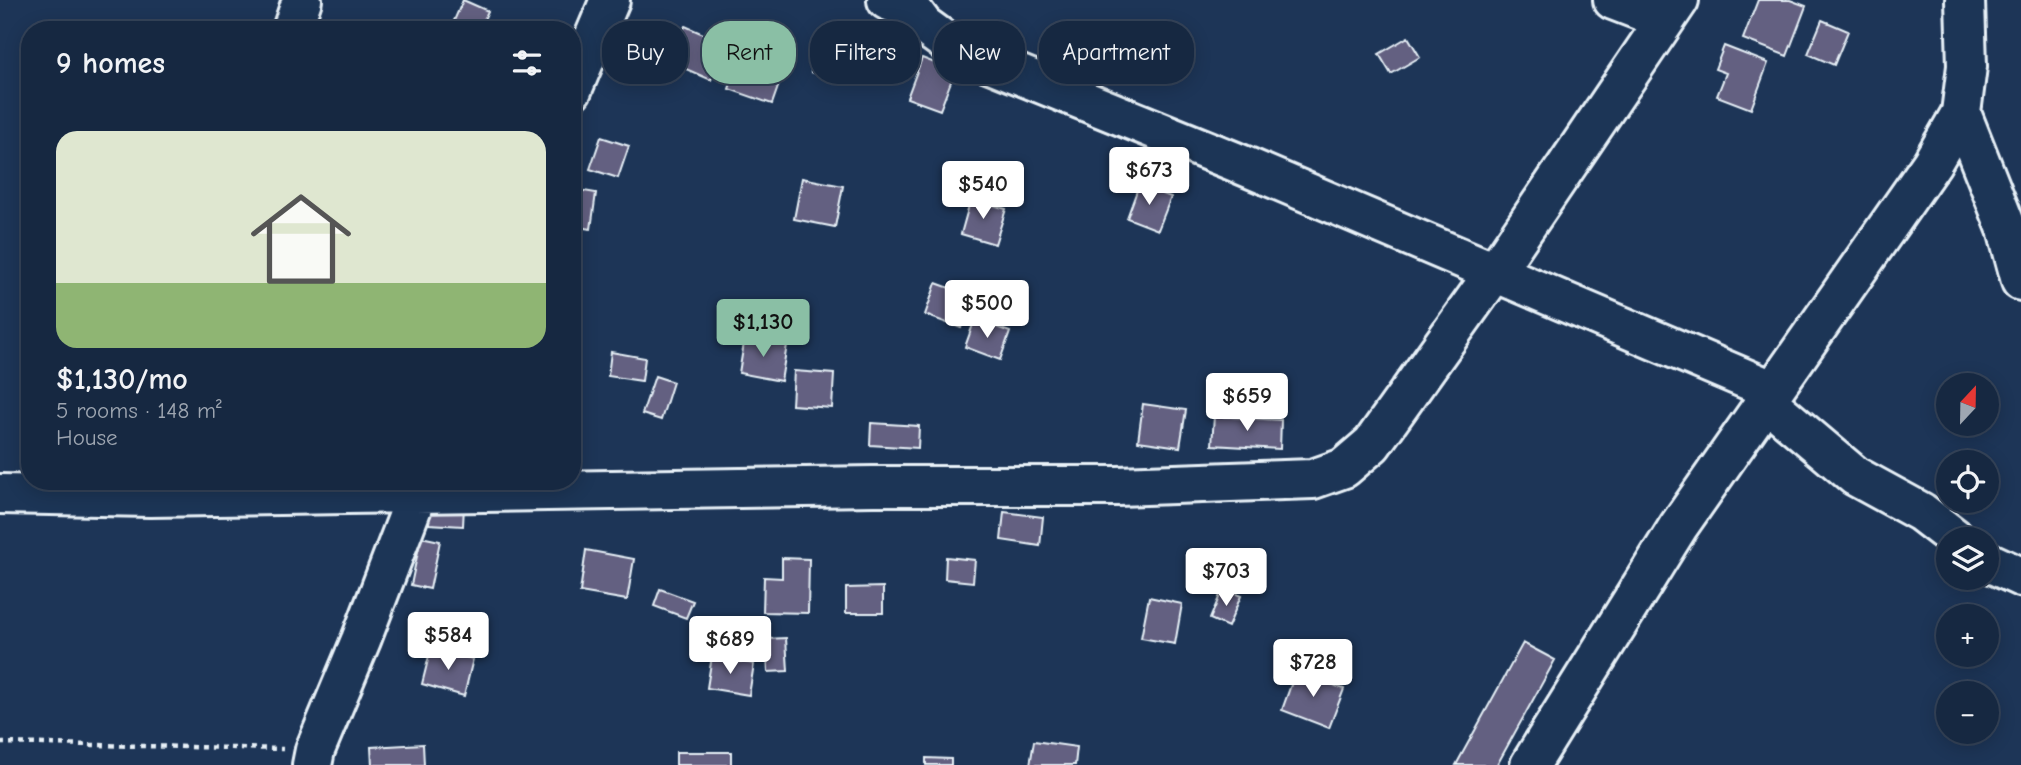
<!DOCTYPE html>
<html lang="en">
<head>
<meta charset="utf-8">
<style>
	body { margin:0; font-family:"Comic Neue",sans-serif; background:#23344c; color:#f1f3f6; height:100vh; display:flex; flex-direction:column; font-size:26px; white-space:nowrap }
	* { box-sizing:border-box; margin:0 }
	p { font-size:23px; color:#9ea6b1 }
	.icon { flex:none; width:38px; height:38px; fill:none; stroke:currentColor; stroke-width:2; stroke-linecap:round; stroke-linejoin:round }
	.map { position:relative; flex:1; overflow:hidden }
	.side { position:absolute; left:21px; top:21px; width:560px; height:469px; display:flex; flex-direction:column; background:#162841; border-radius:28px; box-shadow:0 4px 18px #0003,0 0 0 2px #35445a }
	.side>* { flex:none }
	.top-card { position:absolute; left:602px; top:21px; width:665px; height:63px; display:flex; gap:14px }
	.needle { width:46px; rotate:22deg }
	.controls { position:absolute; left:1936px; top:373px; display:grid; gap:14px }
	.controls a { display:grid; place-items:center; width:63px; height:63px; border-radius:50%; background:#162841; box-shadow:0 4px 18px #0003,0 0 0 2px #35445a; font-size:35px }
	.price { position:absolute; translate:-50% -60px; padding:0 16px; border-radius:7px; background:#fff; color:#222; font-size:23px; line-height:46px; filter:drop-shadow(0 2px 4px #0008) }
	.price::after { content:''; position:absolute; left:50%; top:42px; width:21px; height:16px; margin-left:-10px; background:inherit; clip-path:polygon(0 0,100% 0,50% 100%) }
	.price.selected { background:#8abfa5; color:#111 }
	ul { padding:0; list-style:none }
	li { display:grid; align-content:center; gap:14px; height:371px; padding:0 35px }
	li+li { border-top:2px solid #35445a }
	li span { display:grid; place-items:center; height:217px; border-radius:21px; color:#555 }
	li>.icon { margin-inline-start:auto }
	span .icon { width:126px; height:126px; fill:#fffc; stroke-width:1 }
	li b { font-size:30px }
	h2 { display:flex; justify-content:space-between; align-items:center; height:84px; padding:0 35px; font-size:30px }
	.pill { padding:0 24px; border-radius:28px; background:#162841; box-shadow:0 4px 18px #0003,0 0 0 2px #35445a; font-size:24px; line-height:63px }
	.pill.selected { background:#8abfa5; color:#111 }
	.map>svg:first-child { display:block }
</style>
</head>
<body>
<div class="map">
<svg width="2021" height="765" viewBox="0 0 2021 765">
	<rect width="100%" height="100%" fill="#1d3557"/>
	<filter id="ink" filterUnits="userSpaceOnUse"><feTurbulence type="fractalNoise" baseFrequency=".0143" numOctaves="2"/><feDisplacementMap in="SourceGraphic" scale="14" xChannelSelector="R" yChannelSelector="G"/><feConvolveMatrix kernelMatrix="1 2 1 2 8 2 1 2 1" color-interpolation-filters="sRGB"/></filter>
	<g filter="url(#ink)">
		<path fill="#646181" stroke="#e8f1f8" stroke-width="2" d="M 463,0 L 488,11 L 479,30 L 450,30 Z
			M 1758,0 L 1790,0 L 1806,6 L 1787,56 L 1743,39 Z
			M 1822,20 L 1848,31 L 1834,65 L 1808,54 Z
			M 685,26 L 726,44 L 711,80 L 670,62 Z
			M 1408,37 L 1420,57 L 1391,74 L 1379,54 Z
			M 1724,46 L 1768,63 L 1751,109 L 1717,96 L 1726,73 L 1715,69 Z
			M 819,48 L 855,58 L 848,83 L 811,72 Z
			M 742,52 L 785,67 L 772,104 L 729,89 Z
			M 922,58 L 955,71 L 940,110 L 907,98 Z
			M 601,137 L 629,146 L 618,178 L 590,169 Z
			M 802,178 L 843,186 L 835,227 L 794,219 Z
			M 1139,185 L 1171,197 L 1158,230 L 1127,218 Z
			M 572,189 L 596,193 L 591,229 L 572,226 Z
			M 971,198 L 1006,209 L 995,244 L 961,234 Z
			M 936,283 L 972,296 L 961,328 L 925,315 Z
			M 975,319 L 1010,332 L 1000,360 L 965,347 Z
			M 572,334 L 579,335 L 572,371 Z
			M 745,337 L 787,345 L 781,381 L 739,373 Z
			M 611,352 L 645,358 L 642,381 L 608,376 Z
			M 794,371 L 834,374 L 832,408 L 792,405 Z
			M 655,376 L 673,382 L 661,420 L 642,414 Z
			M 1143,404 L 1186,410 L 1180,447 L 1138,441 Z
			M 1214,416 L 1281,420 L 1280,449 L 1212,445 Z
			M 871,423 L 919,426 L 918,448 L 870,445 Z
			M 430,504 L 464,506 L 463,526 L 429,524 Z
			M 1004,512 L 1043,517 L 1040,546 L 1001,540 Z
			M 421,537 L 440,541 L 430,589 L 411,585 Z
			M 586,550 L 634,559 L 627,600 L 580,592 Z
			M 946,557 L 975,560 L 973,582 L 945,579 Z
			M 782,558 L 809,559 L 808,613 L 763,612 L 764,577 L 782,578 Z
			M 883,587 L 883,613 L 846,613 L 846,588 Z
			M 1223,588 L 1241,596 L 1228,627 L 1210,619 Z
			M 660,589 L 693,601 L 686,618 L 654,606 Z
			M 1149,597 L 1182,604 L 1175,644 L 1141,638 Z
			M 786,638 L 788,671 L 768,672 L 766,639 Z
			M 1523,643 L 1555,660 L 1497,765 L 1456,765 Z
			M 431,648 L 473,659 L 464,696 L 422,684 Z
			M 712,656 L 754,664 L 749,695 L 707,688 Z
			M 1296,671 L 1344,689 L 1329,728 L 1282,710 Z
			M 1034,741 L 1077,747 L 1075,765 L 1030,765 Z
			M 423,744 L 424,765 L 372,765 L 371,747 Z
			M 676,752 L 731,752 L 731,765 L 676,765 Z
			M 926,758 L 951,759 L 951,765 L 926,765 Z"/>
		<g fill="none" stroke-linecap="round" stroke-linejoin="round">
			<defs>
				<path id="minor" d="M 887,0 L 912,10 L 923,25 L 956,49 L 1233,161 L 1772,390
					M 1613,0 L 1665,20
					M 292,30 L 302,0
					M 572,90 L 610,0
					M 1961,113 L 2007,229 L 2021,281
					M 1765,400 L 1855,476 L 1921,512 L 1956,539
					M 0,494 L 150,497 L 873,486 L 1118,486 L 1313,479 L 1344,468 L 1372,444 L 1494,273 L 1679,0
					M 1986,561 L 2021,577
					M 312,765 L 315,750 L 361,640 L 422,481
					M 1530,765 L 1678,527 L 1932,163 L 1961,113 L 1967,66 L 1965,0"/>
			</defs>
			<use href="#minor" stroke="#e8f1f8" stroke-width="44"/>
			<path stroke="#e8f1f8" stroke-width="4.5" stroke-dasharray="5 5" stroke-linecap="butt" d="M 0,743 L 283,749"/>
			<use href="#minor" stroke="#1d3557" stroke-width="38"/>
		</g>
	</g>
</svg>
<div class="controls">
<a><svg class="needle" viewBox="-14 -14 28 28"><path d="M0-13l5 13h-10z" fill="#e53935"/><path d="M0 13l5-13h-10z" fill="#9ea6b1"/></svg></a>
<a><svg class="icon" aria-label="locate" viewBox="0 0 24 24"><circle cx="12" cy="12" r="6"/><path d="M12 2v4M12 18v4M2 12h4M18 12h4"/></svg></a>
<a><svg class="icon" aria-label="layers" viewBox="0 0 24 24"><path d="M12 4l9 5-9 5-9-5zM3 14l9 5 9-5"/></svg></a>
<a>+</a>
<a>−</a>
</div>
<b class="price" style="left:1149px;top:207px">$673</b>
<b class="price" style="left:983px;top:221px">$540</b>
<b class="price" style="left:987px;top:340px">$500</b>
<b class="price selected" style="left:763px;top:359px">$1,130</b>
<b class="price" style="left:1247px;top:433px">$659</b>
<b class="price" style="left:1226px;top:608px">$703</b>
<b class="price" style="left:448px;top:672px">$584</b>
<b class="price" style="left:730px;top:676px">$689</b>
<b class="price" style="left:1313px;top:699px">$728</b>
<div class="top-card">
<a class="pill">Buy</a>
<a class="pill selected">Rent</a>
<a class="pill">Filters</a>
<a class="pill">New</a>
<a class="pill">Apartment</a>
</div>
<section class="side">
<h2>9 homes<svg class="icon" aria-label="filters" viewBox="0 0 24 24"><path d="M4 7h16M4 17h16"/><circle cx="9" cy="7" r="2"/><circle cx="15" cy="17" r="2"/></svg></h2>
<ul>
<li><span style="background:linear-gradient(#dfe7d0 70%,#8fb573 0)"><svg class="icon" aria-label="home" viewBox="0 0 24 24"><path d="M3 11l9-7 9 7M6 9v11h12V9"/></svg></span><div><b>$1,130/mo</b><p>5 rooms · 148 m²</p><p>House</p></div></li>
</ul>
</section>
</div>
</body>
</html>
